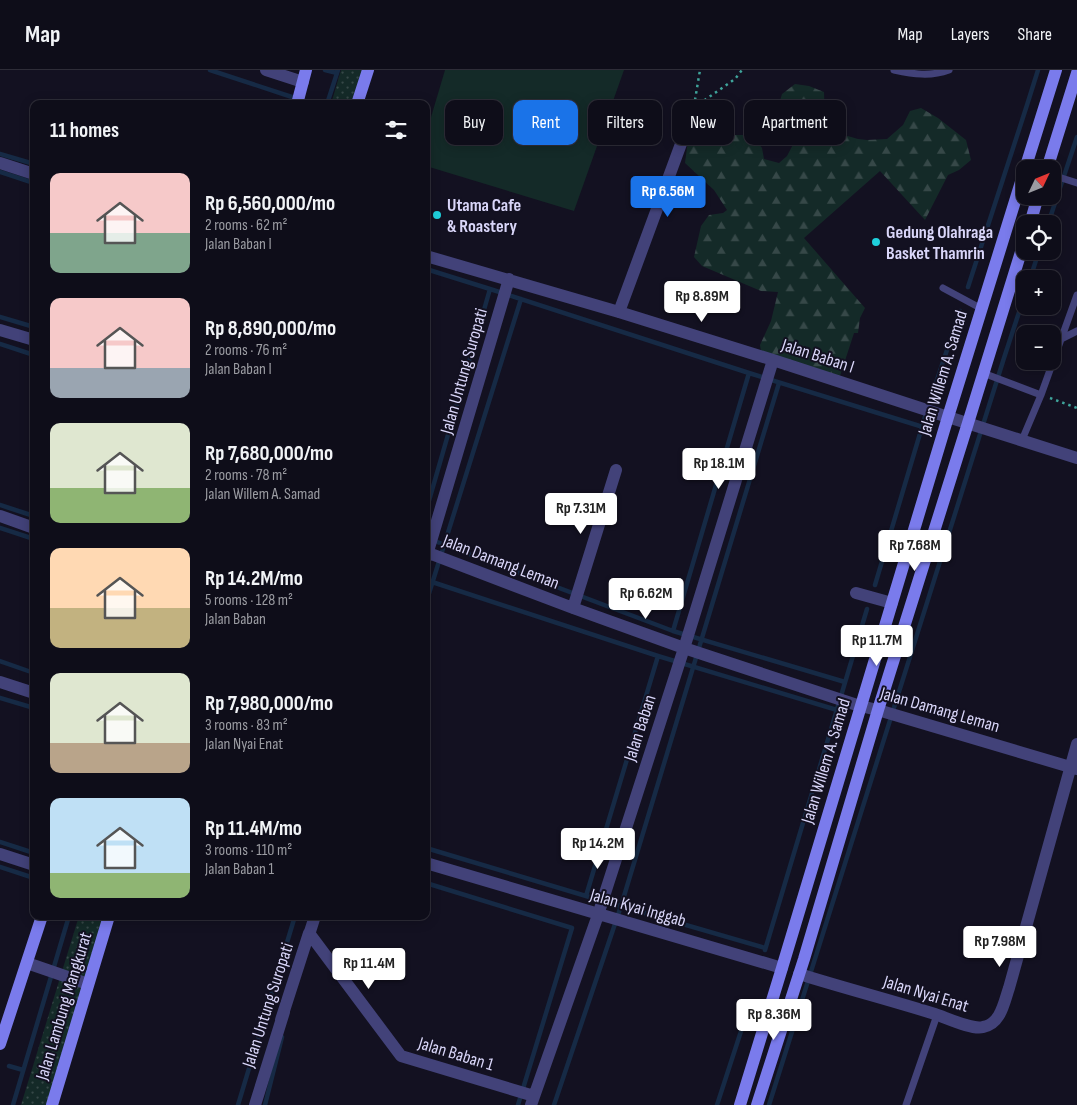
<!DOCTYPE html>
<html lang="en">
<head>
<meta charset="utf-8">
<style>
	body { margin:0; font-family:"Sofia Sans Condensed",sans-serif; background:#171622; color:#f1f3f6; height:100vh; display:flex; flex-direction:column; font-size:19px; white-space:nowrap }
	* { box-sizing:border-box; margin:0 }
	p { font-size:16px; color:#9b9ca2 }
	.icon { flex:none; width:28px; height:28px; fill:none; stroke:currentColor; stroke-width:2; stroke-linecap:round; stroke-linejoin:round }
	.map { position:relative; flex:1; overflow:hidden }
	.side { position:absolute; left:30px; top:30px; width:400px; height:820px; display:flex; flex-direction:column; background:#0e0d19; border-radius:10px; box-shadow:0 2px 12px #0003,0 0 0 1px #2e2d38 }
	.side>* { flex:none }
	.banner { position:absolute; left:445px; top:30px; width:475px; height:45px; display:flex; gap:10px }
	.needle { width:32px; rotate:47deg }
	.controls { position:absolute; left:1016px; top:90px; display:grid; gap:10px }
	.controls a { display:grid; place-items:center; width:45px; height:45px; border-radius:10px; background:#0e0d19; box-shadow:0 2px 12px #0003,0 0 0 1px #2e2d38; font-size:25px }
	.price { position:absolute; translate:-50% -42px; padding:0 11px; border-radius:5px; background:#fff; color:#222; font-size:16px; line-height:32px; filter:drop-shadow(0 1px 2px #0008) }
	.price::after { content:''; position:absolute; left:50%; top:30px; width:15px; height:11px; margin-left:-8px; background:inherit; clip-path:polygon(0 0,100% 0,50% 100%) }
	.price.active { background:#1a73e8; color:#fff }
	ul { padding:0; list-style:none }
	li { display:flex; align-items:center; gap:15px; height:125px; padding:0 20px }
	li span { display:grid; place-items:center; flex:none; width:140px; height:100px; border-radius:10px; color:#555 }
	li>.icon { margin-inline-start:auto }
	span .icon { width:60px; height:60px; fill:#fffc; stroke-width:1 }
	li b { font-size:21px }
	h2 { display:flex; justify-content:space-between; align-items:center; height:60px; padding:0 20px; font-size:21px }
	.chip { padding:0 18px; border-radius:10px; background:#0e0d19; box-shadow:0 2px 12px #0003,0 0 0 1px #2e2d38; font-size:18px; line-height:45px }
	.chip.active { background:#1a73e8; color:#fff }
	header { display:flex; align-items:center; gap:30px; box-sizing:border-box; height:70px; padding:0 25px; background:#0e0d19; border-bottom:1px solid #2e2d38 }
	header strong { font-size:24px }
	nav { display:flex; gap:28px; margin-inline-start:auto; font-size:18px }
	.map>svg:first-child { display:block }
</style>
</head>
<body>
<header>
<strong>Map</strong>
<nav><a>Map</a><a>Layers</a><a>Share</a></nav>
</header>
<div class="map">
<svg width="1077" height="1035" viewBox="0 0 1077 1035">
	<defs>
		<pattern id="forest-firs" width="22" height="20" patternUnits="userSpaceOnUse" patternTransform="scale(1.25)"><rect width="22" height="20" fill="#142a28"/><path d="M5 1l3.5 6h-7zM16 11l3.5 6h-7z" fill="#364848"/></pattern>
		<pattern id="park-dots" width="8" height="8" patternUnits="userSpaceOnUse" patternTransform="scale(1.25)"><rect width="8" height="8" fill="#142a28"/><path d="M2 2h.1M6 6h.1" fill="none" stroke="#364848" stroke-width="1.8" stroke-linecap="round"/></pattern>
	</defs>
	<rect width="100%" height="100%" fill="#131121"/>
	<path fill="url(#forest-firs)" d="M 795,14 L 809,16 L 824,22 L 825,57 L 827,60 L 858,69 L 867,70 L 887,69 L 903,55 L 910,41 L 921,38 L 938,48 L 966,70 L 971,90 L 959,100 L 948,105 L 925,150 L 880,101 L 804,168 L 865,238 L 860,248 L 858,263 L 854,263 L 839,309 L 761,281 L 760,275 L 771,251 L 778,222 L 761,221 L 702,196 L 694,187 L 701,156 L 709,145 L 723,143 L 727,140 L 714,120 L 685,93 L 688,70 L 702,43 L 709,41 L 731,65 L 752,65 L 762,78 L 764,89 L 779,93 L 787,86 L 799,63 L 799,54 L 779,34 L 782,24 Z"/>
	<path fill="url(#park-dots)" d="M 341,0 L 364,0 L 354,34 L 331,34 Z
		M 79,846 L 105,846 L 48,1035 L 21,1035 Z"/>
	<path fill="#142a28" d="M 445,0 L 624,0 L 574,141 L 426,96 L 426,64 Z"/>
	<g fill="none" stroke-linecap="round" stroke-linejoin="round">
		<path stroke="#162a45" stroke-width="4.5" d="M 210,0 L 298,29 L 310,34
			M 325,0 L 337,3
			M 327,34 L 338,0
			M 0,84 L 34,94
			M 0,102 L 34,113
			M 1048,154 L 1077,67
			M 426,199 L 490,219 L 426,441
			M 1030,209 L 1039,181
			M 968,217 L 1027,35 L 1038,0
			M 0,247 L 34,257
			M 0,274 L 34,285
			M 749,303 L 923,357
			M 0,435 L 34,446
			M 0,458 L 34,469
			M 432,470 L 673,561 L 749,303 L 490,219
			M 426,510 L 658,586 L 586,826 L 426,778
			M 875,515 L 927,340 L 960,241
			M 426,533 L 521,229
			M 673,561 L 845,612
			M 658,586 L 837,640
			M 0,591 L 34,603
			M 0,628 L 34,638
			M 0,772 L 34,783
			M 0,797 L 34,808
			M 426,813 L 572,858 L 518,1035
			M 586,826 L 765,878
			M 765,880 L 867,539
			M 9,996 L 23,1000
			M 13,1035 L 69,846
			M 238,1035 L 295,846
			M 265,1035 L 282,967
			M 554,1035 L 621,836 L 779,313
			M 717,1035 L 744,952
			M 769,1035 L 1004,288 L 1025,224"/>
		<path stroke="#3fa49b" stroke-width="2.5" stroke-dasharray="2.5 4" stroke-linecap="butt" d="M 695,30 L 700,0
			M 699,34 L 735,9 L 742,0
			M 1050,328 L 1077,338"/>
		<path stroke="#424279" stroke-width="7" d="M 894,0 C 913,4 930,7 949,0
			M 1052,105 L 1077,113
			M 943,218 L 982,239
			M 1061,269 L 1077,261
			M 983,303 L 1041,325
			M 1022,370 L 1041,325 L 1077,225
			M 906,1035 L 937,945"/>
		<path stroke="#424279" stroke-width="12" d="M 266,0 L 303,12
			M 0,93 L 34,104
			M 426,186 L 619,242 L 773,290 L 948,347 L 1077,388
			M 619,242 L 692,44
			M 0,260 L 34,270
			M 0,446 L 34,458
			M 426,482 L 573,538 L 684,578 L 860,636 L 878,640 L 1077,699
			M 426,488 L 509,209
			M 856,523 L 892,533
			M 573,538 L 616,400
			M 0,612 L 34,623
			M 0,784 L 34,795
			M 426,793 L 782,898
			M 307,871 L 315,846
			M 27,893 L 88,914
			M 799,904 C 844,918 890,930 935,944 C 947,948 972,960 983,957 C 1001,954 1004,932 1009,918 L 1077,674
			M 281,950 L 309,863 L 401,986 L 534,1026
			M 255,1035 L 284,942
			M 531,1035 L 598,845 L 686,572 L 773,290"/>
		<path stroke="#7a7bec" stroke-width="12" d="M 297,34 L 306,0
			M 357,34 L 368,0
			M 1025,99 L 1056,0
			M 1047,99 L 1077,3
			M 1030,154 L 1038,126
			M 0,974 L 42,846
			M 52,1035 L 109,846
			M 740,1035 L 782,898 L 948,347 L 1025,99
			M 757,1035 L 804,889 L 878,640 L 968,353 L 1025,169"/>
	</g>
	<g fill="#1fd0dc" stroke="#131121" stroke-width="2">
		<circle cx="437" cy="145" r="5"/>
		<circle cx="876" cy="172" r="5"/>
	</g>
	<g text-anchor="middle" dominant-baseline="central" stroke-width="4" stroke-linejoin="round" paint-order="stroke">
		<g font-size="18" font-weight="bold" fill="#d9d6f9" stroke="#131121" text-anchor="start">
			<text x="447" y="135">Utama Cafe<tspan x="447" dy="21">&amp; Roastery</tspan></text>
			<text x="886" y="162">Gedung Olahraga<tspan x="886" dy="21">Basket Thamrin</tspan></text>
		</g>
		<g font-size="18" fill="#d9d6f9" stroke="#131121">
			<text transform="translate(818 286) rotate(18)">Jalan Baban I</text>
			<text transform="translate(464 301) rotate(-74)">Jalan Untung Suropati</text>
			<text transform="translate(943 303) rotate(-73)">Jalan Willem A. Samad</text>
			<text transform="translate(501 492) rotate(21)">Jalan Damang Leman</text>
			<text transform="translate(940 640) rotate(16)">Jalan Damang Leman</text>
			<text transform="translate(640 658) rotate(-72)">Jalan Baban</text>
			<text transform="translate(826 691) rotate(-73)">Jalan Willem A. Samad</text>
			<text transform="translate(638 838) rotate(16)">Jalan Kyai Inggab</text>
			<text transform="translate(926 924) rotate(17)">Jalan Nyai Enat</text>
			<text transform="translate(268 935) rotate(-72)">Jalan Untung Suropati</text>
			<text transform="translate(64 936) rotate(-73)">Jalan Lambung Mangkurat</text>
			<text transform="translate(456 984) rotate(17)">Jalan Baban 1</text>
		</g>
	</g>
</svg>
<div class="controls">
<a><svg class="needle" viewBox="-14 -14 28 28"><path d="M0-13l5 13h-10z" fill="#e53935"/><path d="M0 13l5-13h-10z" fill="#9b9ca2"/></svg></a>
<a><svg class="icon" aria-label="locate" viewBox="0 0 24 24"><circle cx="12" cy="12" r="6"/><path d="M12 2v4M12 18v4M2 12h4M18 12h4"/></svg></a>
<a>+</a>
<a>−</a>
</div>
<b class="price active" style="left:668px;top:148px">Rp 6.56M</b>
<b class="price" style="left:702px;top:253px">Rp 8.89M</b>
<b class="price" style="left:719px;top:420px">Rp 18.1M</b>
<b class="price" style="left:581px;top:465px">Rp 7.31M</b>
<b class="price" style="left:915px;top:502px">Rp 7.68M</b>
<b class="price" style="left:646px;top:550px">Rp 6.62M</b>
<b class="price" style="left:877px;top:597px">Rp 11.7M</b>
<b class="price" style="left:598px;top:800px">Rp 14.2M</b>
<b class="price" style="left:1000px;top:898px">Rp 7.98M</b>
<b class="price" style="left:369px;top:920px">Rp 11.4M</b>
<b class="price" style="left:774px;top:971px">Rp 8.36M</b>
<div class="banner">
<a class="chip">Buy</a>
<a class="chip active">Rent</a>
<a class="chip">Filters</a>
<a class="chip">New</a>
<a class="chip">Apartment</a>
</div>
<section class="side">
<h2>11 homes<svg class="icon" aria-label="filters" viewBox="0 0 24 24"><path d="M4 7h16M4 17h16"/><circle cx="9" cy="7" r="2"/><circle cx="15" cy="17" r="2"/></svg></h2>
<ul>
<li><span style="background:linear-gradient(#f6c9c9 60%,#7fa58c 0)"><svg class="icon" aria-label="home" viewBox="0 0 24 24"><path d="M3 11l9-7 9 7M6 9v11h12V9"/></svg></span><div><b>Rp 6,560,000/mo</b><p>2 rooms · 62 m²</p><p>Jalan Baban I</p></div></li>
<li><span style="background:linear-gradient(#f6c9c9 70%,#9aa5b1 0)"><svg class="icon" aria-label="home" viewBox="0 0 24 24"><path d="M3 11l9-7 9 7M6 9v11h12V9"/></svg></span><div><b>Rp 8,890,000/mo</b><p>2 rooms · 76 m²</p><p>Jalan Baban I</p></div></li>
<li><span style="background:linear-gradient(#dfe7d0 65%,#8fb573 0)"><svg class="icon" aria-label="home" viewBox="0 0 24 24"><path d="M3 11l9-7 9 7M6 9v11h12V9"/></svg></span><div><b>Rp 7,680,000/mo</b><p>2 rooms · 78 m²</p><p>Jalan Willem A. Samad</p></div></li>
<li><span style="background:linear-gradient(#ffd9b3 60%,#c2b280 0)"><svg class="icon" aria-label="home" viewBox="0 0 24 24"><path d="M3 11l9-7 9 7M6 9v11h12V9"/></svg></span><div><b>Rp 14.2M/mo</b><p>5 rooms · 128 m²</p><p>Jalan Baban</p></div></li>
<li><span style="background:linear-gradient(#dfe7d0 70%,#b9a48a 0)"><svg class="icon" aria-label="home" viewBox="0 0 24 24"><path d="M3 11l9-7 9 7M6 9v11h12V9"/></svg></span><div><b>Rp 7,980,000/mo</b><p>3 rooms · 83 m²</p><p>Jalan Nyai Enat</p></div></li>
<li><span style="background:linear-gradient(#bfe0f5 75%,#8fb573 0)"><svg class="icon" aria-label="home" viewBox="0 0 24 24"><path d="M3 11l9-7 9 7M6 9v11h12V9"/></svg></span><div><b>Rp 11.4M/mo</b><p>3 rooms · 110 m²</p><p>Jalan Baban 1</p></div></li>
</ul>
</section>
</div>
</body>
</html>
